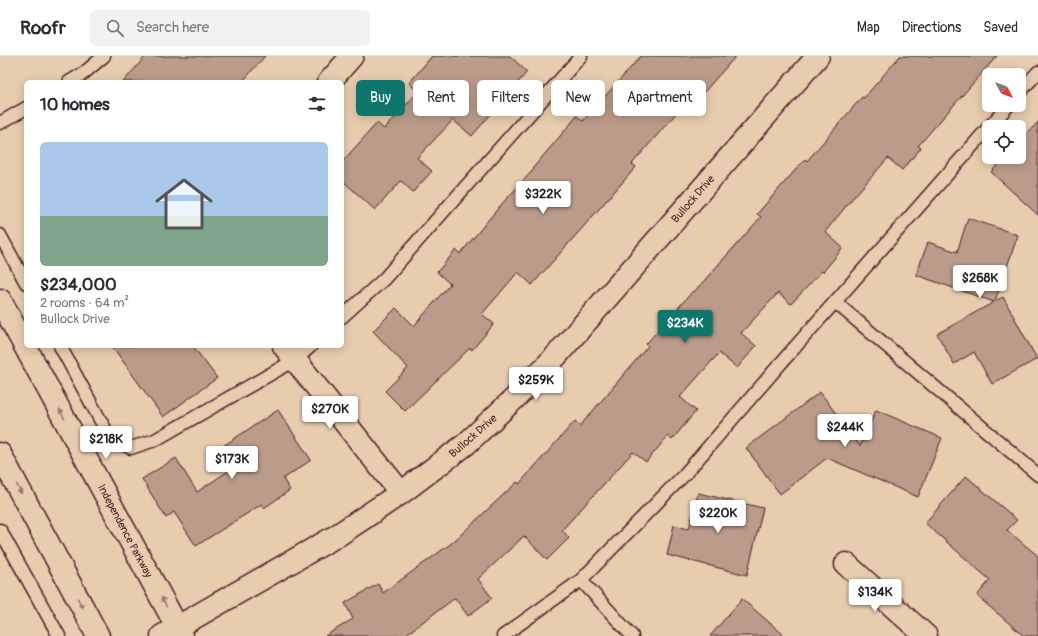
<!DOCTYPE html>
<html lang="en">
<head>
<meta charset="utf-8">
<style>
	body { margin:0; font-family:Pangolin,sans-serif; background:#f2f2f3; color:#2b2b33; height:100vh; display:flex; flex-direction:column; font-size:15px; white-space:nowrap }
	* { box-sizing:border-box; margin:0 }
	p { font-size:13px; color:#7c7c81 }
	.icon { flex:none; width:22px; height:22px; fill:none; stroke:currentColor; stroke-width:2; stroke-linecap:round; stroke-linejoin:round }
	.map { position:relative; flex:1; overflow:hidden }
	.drawer { position:absolute; left:24px; top:24px; width:320px; height:268px; display:flex; flex-direction:column; background:#fff; border-radius:6px; box-shadow:0 2px 10px #0003 }
	.drawer>* { flex:none }
	.guide { position:absolute; left:356px; top:24px; width:380px; height:36px; display:flex; gap:8px }
	.needle { width:26px; rotate:131deg }
	.fabs { position:absolute; left:982px; top:12px; display:grid; gap:8px }
	.fabs a { display:grid; place-items:center; width:44px; height:44px; border-radius:6px; background:#fff; box-shadow:0 2px 10px #0003; font-size:20px }
	.price { position:absolute; translate:-50% -34px; padding:0 9px; border-radius:4px; background:#fff; color:#222; font-size:13px; line-height:26px; filter:drop-shadow(0 1px 2px #0008) }
	.price::after { content:''; position:absolute; left:50%; top:24px; width:12px; height:9px; margin-left:-6px; background:inherit; clip-path:polygon(0 0,100% 0,50% 100%) }
	.price.selected { background:#0f766e; color:#fff }
	ul { padding:0; list-style:none }
	li { display:grid; align-content:center; gap:8px; height:212px; padding:0 16px }
	li span { display:grid; place-items:center; height:124px; border-radius:6px; color:#555 }
	li>.icon { margin-inline-start:auto }
	span .icon { width:72px; height:72px; fill:#fffc; stroke-width:1 }
	li b { font-size:17px }
	h2 { display:flex; justify-content:space-between; align-items:center; height:48px; padding:0 16px; font-size:17px }
	.chip { padding:0 14px; border-radius:6px; background:#fff; box-shadow:0 2px 10px #0003; font-size:14px; line-height:36px }
	.chip.selected { background:#0f766e; color:#fff }
	header { display:flex; align-items:center; gap:24px; box-sizing:border-box; height:56px; padding:0 20px; background:#fff; border-bottom:1px solid #e1e1e2 }
	header strong { font-size:19px }
	nav { display:flex; gap:22px; margin-inline-start:auto; font-size:14px }
	.search { width:280px; height:36px; background:#f2f2f3; display:flex; align-items:center; gap:10px; box-sizing:border-box; padding:0 14px; border-radius:6px; color:#7c7c81; font-size:15px }
	.map>svg:first-child { display:block }
</style>
</head>
<body>
<header>
<strong>Roofr</strong>
<div class="search"><svg class="icon" aria-label="search" viewBox="0 0 24 24"><circle cx="10" cy="10" r="6"/><path d="M15 15l6 6"/></svg>Search here</div>
<nav><a>Map</a><a>Directions</a><a>Saved</a></nav>
</header>
<div class="map">
<svg width="1038" height="580" viewBox="0 0 1038 580">
	<rect width="100%" height="100%" fill="#e7ccae"/>
	<filter id="ink" filterUnits="userSpaceOnUse"><feTurbulence type="fractalNoise" baseFrequency=".025" numOctaves="2"/><feDisplacementMap in="SourceGraphic" scale="8" xChannelSelector="R" yChannelSelector="G"/><feConvolveMatrix kernelMatrix="1 2 1 2 8 2 1 2 1" color-interpolation-filters="sRGB"/></filter>
	<g filter="url(#ink)">
		<path fill="#bb9b8a" stroke="#4a1f2b" d="M 146,0 L 265,0 L 242,26 L 123,26 Z
			M 432,0 L 510,0 L 527,16 L 472,80 L 453,64 L 417,102 L 432,115 L 413,136 L 401,125 L 375,154 L 342,124 L 342,106 L 377,67 L 384,73 L 418,36 L 409,27 Z
			M 641,0 L 736,0 L 704,36 L 699,31 L 632,108 L 636,111 L 532,229 L 518,216 L 482,258 L 494,268 L 472,294 L 470,292 L 405,355 L 385,335 L 408,312 L 373,275 L 396,252 L 414,270 L 450,228 L 437,216 L 456,194 L 460,198 L 500,150 L 534,113 L 533,112 L 577,60 L 583,65 Z
			M 900,0 L 997,0 L 918,90 L 921,92 L 902,114 L 888,102 L 851,144 L 825,176 L 843,192 L 823,216 L 822,215 L 791,248 L 778,237 L 741,277 L 756,290 L 737,312 L 719,297 L 680,341 L 696,355 L 672,384 L 668,380 L 646,406 L 633,396 L 562,474 L 569,482 L 547,504 L 524,480 L 478,523 L 492,542 L 468,560 L 455,542 L 404,580 L 325,580 L 353,563 L 345,547 L 378,528 L 383,537 L 453,486 L 517,426 L 519,428 L 575,365 L 580,370 L 648,290 L 646,288 L 693,235 L 694,236 L 761,161 L 757,158 L 805,103 L 807,105 L 862,41 L 864,42 Z
			M 1038,66 L 1038,159 L 991,116 L 1005,101 L 1019,101 L 1019,86 Z
			M 968,162 L 1018,179 L 995,245 L 1003,241 L 1037,303 L 992,328 L 974,296 L 954,308 L 937,278 L 994,246 L 916,219 L 928,186 L 957,196 Z
			M 112,290 L 193,290 L 217,322 L 163,361 Z
			M 820,336 L 860,390 L 876,354 L 942,382 L 918,441 L 827,402 L 780,438 L 746,392 Z
			M 278,354 L 311,404 L 283,423 L 290,434 L 264,452 L 262,448 L 196,490 L 174,456 L 166,462 L 142,423 L 176,402 L 197,436 L 236,410 L 223,390 Z
			M 966,420 L 1017,464 L 1007,474 L 1038,500 L 1038,580 L 1024,580 L 977,540 L 990,524 L 925,467 Z
			M 698,437 L 763,452 L 747,519 L 667,499 L 674,469 L 689,473 Z
			M 742,543 L 785,580 L 710,580 Z"/>
		<g fill="none" stroke-linecap="round" stroke-linejoin="round">
			<defs>
				<path id="lane" d="M 69,26 L 84,17 L 104,0
					M 1019,37 L 1038,16
					M 0,67 L 26,52
					M 989,71 L 1009,49
					M 0,179 L 26,227
					M 835,246 L 1038,419
					M 342,261 L 384,223 L 581,0
					M 60,290 L 110,382 L 131,392 L 155,384 L 295,304 L 311,290
					M 0,474 L 59,580
					M 581,524 L 632,580
					M 503,580 L 581,524 L 684,419 L 781,307 L 989,71"/>
				<path id="street" d="M 329,26 L 352,0
					M 284,290 L 401,437
					M 846,508 L 926,580
					M 162,580 L 338,479 L 401,437 L 466,388 L 515,342 L 556,300 L 818,0"/>
				<path id="secondary" d="M 0,244 L 182,580
					M 0,398 L 98,580"/>
			</defs>
			<use href="#lane" stroke="#4a1f2b" stroke-width="15"/>
			<use href="#street" stroke="#4a1f2b" stroke-width="25"/>
			<use href="#secondary" stroke="#4a1f2b" stroke-width="25"/>
			<use href="#lane" stroke="#e7ccae" stroke-width="12"/>
			<use href="#street" stroke="#e7ccae" stroke-width="22"/>
			<use href="#secondary" stroke="#e7ccae" stroke-width="22"/>
		</g>
		<defs><path id="oneway-solid" d="M-6-.8H1V-3.2L6.5 0L1 3.2V.8H-6Z"/></defs>
		<g fill="#98766c">
			<use href="#oneway-solid" transform="translate(62 358) rotate(-118)"/>
			<use href="#oneway-solid" transform="translate(19 433) rotate(62)"/>
			<use href="#oneway-solid" transform="translate(164 546) rotate(-118)"/>
			<use href="#oneway-solid" transform="translate(80 547) rotate(62)"/>
		</g>
	</g>
	<g text-anchor="middle" dominant-baseline="central" stroke-width="3" stroke-linejoin="round" paint-order="stroke">
		<g font-size="11" fill="#4a1f2b" stroke="#e7ccae">
			<text transform="translate(693 143) rotate(-49)">Bullock Drive</text>
			<text transform="translate(473 380) rotate(-41)">Bullock Drive</text>
			<text transform="translate(125 475) rotate(62)">Independence Parkway</text>
		</g>
	</g>
</svg>
<div class="fabs">
<a><svg class="needle" viewBox="-14 -14 28 28"><path d="M0-13l5 13h-10z" fill="#e53935"/><path d="M0 13l5-13h-10z" fill="#7c7c81"/></svg></a>
<a><svg class="icon" aria-label="locate" viewBox="0 0 24 24"><circle cx="12" cy="12" r="6"/><path d="M12 2v4M12 18v4M2 12h4M18 12h4"/></svg></a>
</div>
<b class="price" style="left:543px;top:159px">$322K</b>
<b class="price" style="left:980px;top:243px">$268K</b>
<b class="price selected" style="left:685px;top:288px">$234K</b>
<b class="price" style="left:536px;top:345px">$259K</b>
<b class="price" style="left:330px;top:374px">$270K</b>
<b class="price" style="left:845px;top:392px">$244K</b>
<b class="price" style="left:106px;top:404px">$218K</b>
<b class="price" style="left:232px;top:424px">$173K</b>
<b class="price" style="left:718px;top:478px">$220K</b>
<b class="price" style="left:875px;top:557px">$134K</b>
<div class="guide">
<a class="chip selected">Buy</a>
<a class="chip">Rent</a>
<a class="chip">Filters</a>
<a class="chip">New</a>
<a class="chip">Apartment</a>
</div>
<section class="drawer">
<h2>10 homes<svg class="icon" aria-label="filters" viewBox="0 0 24 24"><path d="M4 7h16M4 17h16"/><circle cx="9" cy="7" r="2"/><circle cx="15" cy="17" r="2"/></svg></h2>
<ul>
<li><span style="background:linear-gradient(#a9c7e8 60%,#7fa58c 0)"><svg class="icon" aria-label="home" viewBox="0 0 24 24"><path d="M3 11l9-7 9 7M6 9v11h12V9"/></svg></span><div><b>$234,000</b><p>2 rooms · 64 m²</p><p>Bullock Drive</p></div></li>
</ul>
</section>
</div>
</body>
</html>
